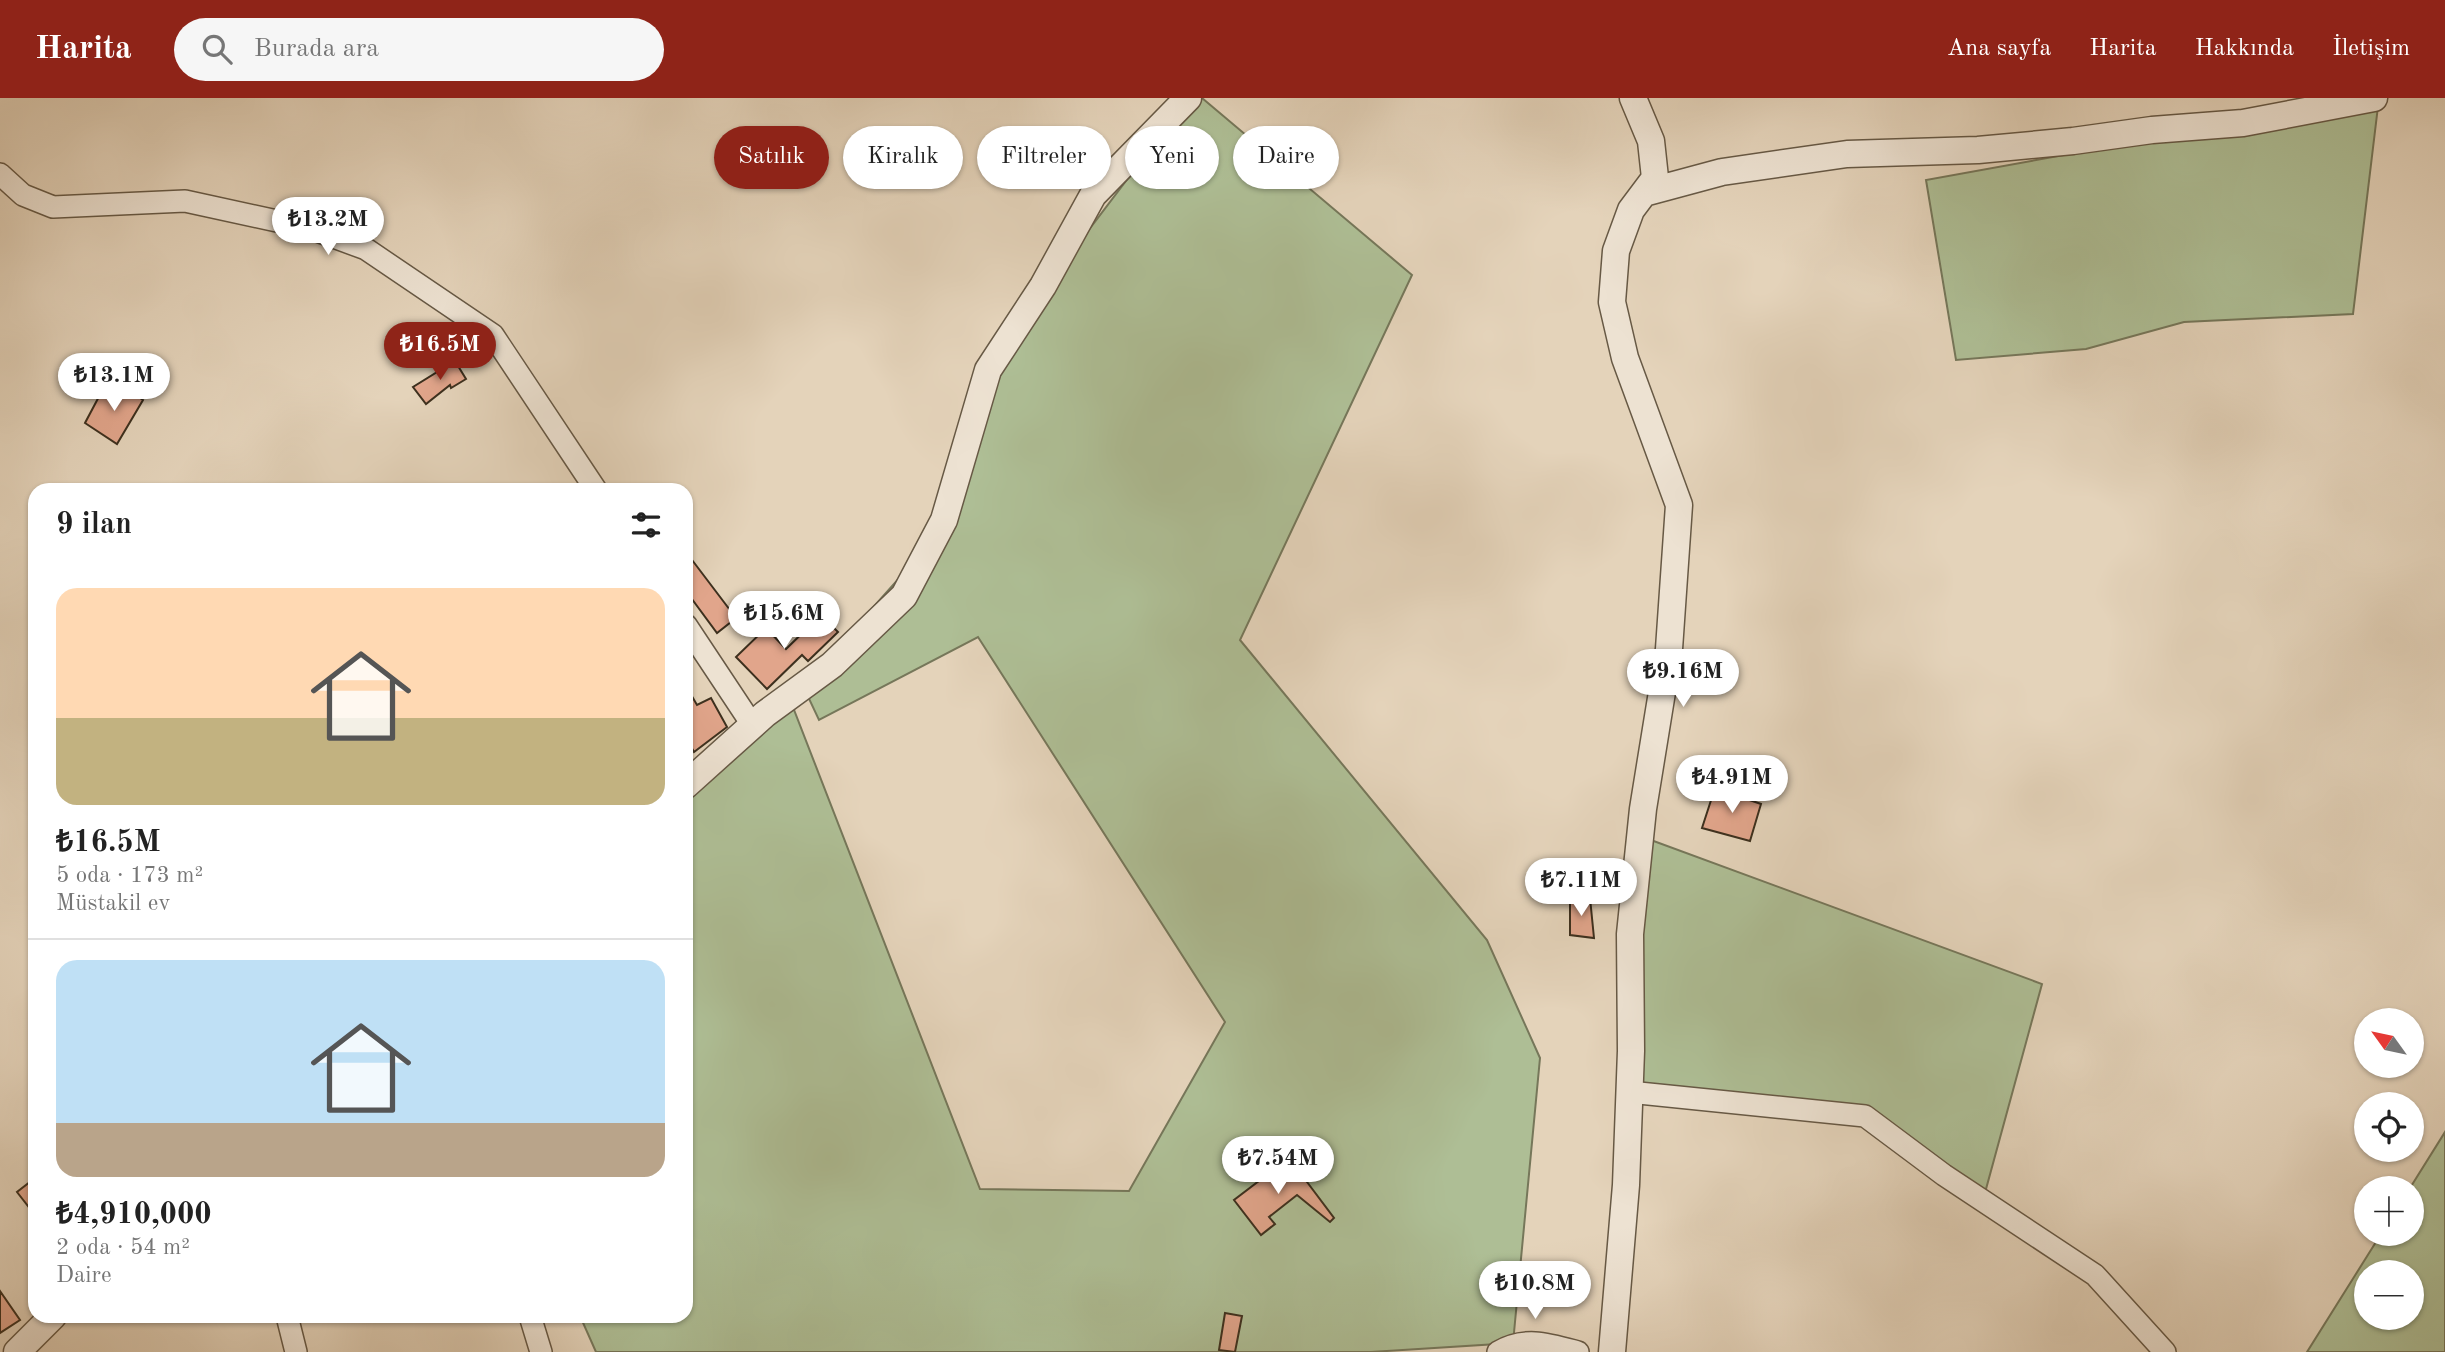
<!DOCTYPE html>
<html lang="tr">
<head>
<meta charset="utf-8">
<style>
	body { margin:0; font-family:"Old Standard TT",serif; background:#f6f6f6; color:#222; height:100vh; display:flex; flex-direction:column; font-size:26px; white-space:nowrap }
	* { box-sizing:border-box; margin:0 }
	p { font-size:23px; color:#767676 }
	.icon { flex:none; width:38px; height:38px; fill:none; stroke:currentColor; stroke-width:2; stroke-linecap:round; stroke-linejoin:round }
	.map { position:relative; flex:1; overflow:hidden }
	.side { position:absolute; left:28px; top:385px; width:665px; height:840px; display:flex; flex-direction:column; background:#fff; border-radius:21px; box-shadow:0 2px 5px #0004 }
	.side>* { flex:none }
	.guide { position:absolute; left:714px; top:28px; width:665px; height:63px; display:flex; gap:14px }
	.needle { width:46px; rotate:303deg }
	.fabs { position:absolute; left:2354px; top:910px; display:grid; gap:14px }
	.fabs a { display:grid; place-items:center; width:70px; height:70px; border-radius:50%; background:#fff; box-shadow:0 2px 5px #0004; font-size:35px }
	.price { position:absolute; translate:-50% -60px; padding:0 16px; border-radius:24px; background:#fff; color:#222; font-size:23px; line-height:46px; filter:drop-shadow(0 2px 4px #0008) }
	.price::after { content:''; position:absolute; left:50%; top:42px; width:21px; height:16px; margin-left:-10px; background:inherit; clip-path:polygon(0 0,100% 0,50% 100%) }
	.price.current { background:#8f2418; color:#fff }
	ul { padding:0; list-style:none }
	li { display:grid; align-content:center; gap:14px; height:371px; padding:0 28px }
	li+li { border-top:2px solid #e0e0e0 }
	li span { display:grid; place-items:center; height:217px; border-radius:21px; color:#555 }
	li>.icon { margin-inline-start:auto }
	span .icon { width:126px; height:126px; fill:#fffc; stroke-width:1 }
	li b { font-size:30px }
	h2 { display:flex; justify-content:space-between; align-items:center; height:84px; padding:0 28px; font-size:30px }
	.tag { padding:0 24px; border-radius:32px; background:#fff; box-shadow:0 2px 5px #0004; font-size:24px; line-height:63px }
	.tag.current { background:#8f2418; color:#fff }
	header { display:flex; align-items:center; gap:42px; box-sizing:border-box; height:98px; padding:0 35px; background:#8f2418; color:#fff }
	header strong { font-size:33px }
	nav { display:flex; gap:38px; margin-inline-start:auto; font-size:24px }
	.search { width:490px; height:63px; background:#f6f6f6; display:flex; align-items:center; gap:18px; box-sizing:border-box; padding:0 24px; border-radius:38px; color:#767676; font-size:26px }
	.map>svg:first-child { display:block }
</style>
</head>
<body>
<header>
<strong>Harita</strong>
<div class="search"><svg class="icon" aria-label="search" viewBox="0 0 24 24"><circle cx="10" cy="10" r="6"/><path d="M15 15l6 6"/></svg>Burada ara</div>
<nav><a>Ana sayfa</a><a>Harita</a><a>Hakkında</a><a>İletişim</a></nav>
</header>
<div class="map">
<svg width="2445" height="1254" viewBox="0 0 2445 1254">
	<rect width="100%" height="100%" fill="#e4d3ba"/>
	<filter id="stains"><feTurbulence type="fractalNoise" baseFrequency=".00286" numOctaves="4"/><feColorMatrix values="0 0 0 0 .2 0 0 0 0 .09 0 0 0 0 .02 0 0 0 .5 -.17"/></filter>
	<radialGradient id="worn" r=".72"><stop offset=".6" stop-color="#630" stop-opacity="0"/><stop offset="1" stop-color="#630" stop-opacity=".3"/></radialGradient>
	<path fill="#aebe95" stroke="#76775a" stroke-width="2" fill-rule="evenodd" d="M 1189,0 L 1202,0 L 1412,177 L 1240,542 L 1487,842 L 1540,960 L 1513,1245 L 1371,1254 L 596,1254 L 580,1218 L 686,1218 L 686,691 L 789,599 L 980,1091 L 1129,1093 L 1225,924 L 978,539 L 819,622 L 803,588 L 935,440 L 1015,229 Z
		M 2379,0 L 2353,216 L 2184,224 L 2086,251 L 1956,262 L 1926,82 Z
		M 1640,738 L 2042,886 L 1983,1102 L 1865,1018 L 1629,994 Z
		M 2445,1034 L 2445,1254 L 2307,1254 L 2381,1136 L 2412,1136 L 2410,1090 ZM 2412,1174 L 2412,1220 L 2366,1220 L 2366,1174 Z"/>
	<path fill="#e1a58b" stroke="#3d301e" stroke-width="2" d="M 455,263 L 466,281 L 451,290 L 450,287 L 426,306 L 413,289 Z
		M 119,286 L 143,302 L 117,346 L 85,325 L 103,291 L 112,297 Z
		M 686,454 L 736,520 L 717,535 L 686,493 Z
		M 821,517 L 838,534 L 808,563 L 802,557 L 767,591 L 736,559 L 766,530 L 786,551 Z
		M 686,588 L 697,607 L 711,600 L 727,629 L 694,654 L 686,640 Z
		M 1715,690 L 1761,706 L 1750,743 L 1702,730 Z
		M 1570,800 L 1590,800 L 1594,840 L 1570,837 Z
		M 1289,1060 L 1334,1120 L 1330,1124 L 1297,1097 L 1269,1119 L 1275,1126 L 1261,1137 L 1234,1102 Z
		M 35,1080 L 35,1117 L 17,1094 Z
		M 0,1193 L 20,1222 L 0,1235 Z
		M 1225,1215 L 1242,1218 L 1235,1254 L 1219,1252 Z"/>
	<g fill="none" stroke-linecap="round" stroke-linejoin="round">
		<defs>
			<path id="minor" d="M 0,76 L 23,97 L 53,109 L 185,103 L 309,130 L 366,151 L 493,237 L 596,392
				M 686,527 L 753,628
				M 1629,994 L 1865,1018 L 1944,1077 L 2095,1177 L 2165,1254
				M 287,1218 L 296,1254
				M 530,1218 L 541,1254
				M 1498,1254 C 1525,1238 1549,1246 1578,1254"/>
			<path id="tertiary" d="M 1644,95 L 1722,74 L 1847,56 L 1978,52 L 2073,43 L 2152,32 L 2243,25 L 2374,0
				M 686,687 L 765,616 L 832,567 L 904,498 L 944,422 L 988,272 L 1043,188 L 1093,97 L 1188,0
				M 17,1254 L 53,1218
				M 1612,1254 L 1626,1087 L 1631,953 L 1630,836 L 1643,711 L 1669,551 L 1679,407 L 1625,260 L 1612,204 L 1616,153 L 1631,112 L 1655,80 L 1651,43 L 1633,0"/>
		</defs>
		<use href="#minor" stroke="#675945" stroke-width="24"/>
		<use href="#tertiary" stroke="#675945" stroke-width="29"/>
		<use href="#minor" stroke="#ede2d2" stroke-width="21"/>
		<use href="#tertiary" stroke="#ede2d2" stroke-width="26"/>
	</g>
	<rect width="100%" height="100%" filter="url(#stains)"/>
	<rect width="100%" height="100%" fill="url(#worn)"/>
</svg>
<div class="fabs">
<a><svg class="needle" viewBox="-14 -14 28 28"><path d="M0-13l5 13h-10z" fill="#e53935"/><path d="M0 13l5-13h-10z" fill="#767676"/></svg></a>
<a><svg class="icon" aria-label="locate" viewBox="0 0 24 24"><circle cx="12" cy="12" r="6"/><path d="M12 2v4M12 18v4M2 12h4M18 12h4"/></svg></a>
<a>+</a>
<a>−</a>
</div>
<b class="price" style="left:328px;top:159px">₺13.2M</b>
<b class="price current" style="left:440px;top:284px">₺16.5M</b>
<b class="price" style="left:114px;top:315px">₺13.1M</b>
<b class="price" style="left:784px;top:553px">₺15.6M</b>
<b class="price" style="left:1683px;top:611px">₺9.16M</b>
<b class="price" style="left:1732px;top:717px">₺4.91M</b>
<b class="price" style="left:1581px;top:820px">₺7.11M</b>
<b class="price" style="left:1278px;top:1098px">₺7.54M</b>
<b class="price" style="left:1535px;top:1223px">₺10.8M</b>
<div class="guide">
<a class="tag current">Satılık</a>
<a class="tag">Kiralık</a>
<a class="tag">Filtreler</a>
<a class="tag">Yeni</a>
<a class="tag">Daire</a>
</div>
<section class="side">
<h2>9 ilan<svg class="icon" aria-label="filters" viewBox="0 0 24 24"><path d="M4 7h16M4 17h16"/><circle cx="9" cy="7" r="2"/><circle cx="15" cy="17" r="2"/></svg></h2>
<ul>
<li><span style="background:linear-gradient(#ffd9b3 60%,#c2b280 0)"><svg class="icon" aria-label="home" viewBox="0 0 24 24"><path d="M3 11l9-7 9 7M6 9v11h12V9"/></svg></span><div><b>₺16.5M</b><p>5 oda · 173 m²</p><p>Müstakil ev</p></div></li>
<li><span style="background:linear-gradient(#bfe0f5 75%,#b9a48a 0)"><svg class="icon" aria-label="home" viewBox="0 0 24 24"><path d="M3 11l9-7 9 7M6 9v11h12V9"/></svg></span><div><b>₺4,910,000</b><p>2 oda · 54 m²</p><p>Daire</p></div></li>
</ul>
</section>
</div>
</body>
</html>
